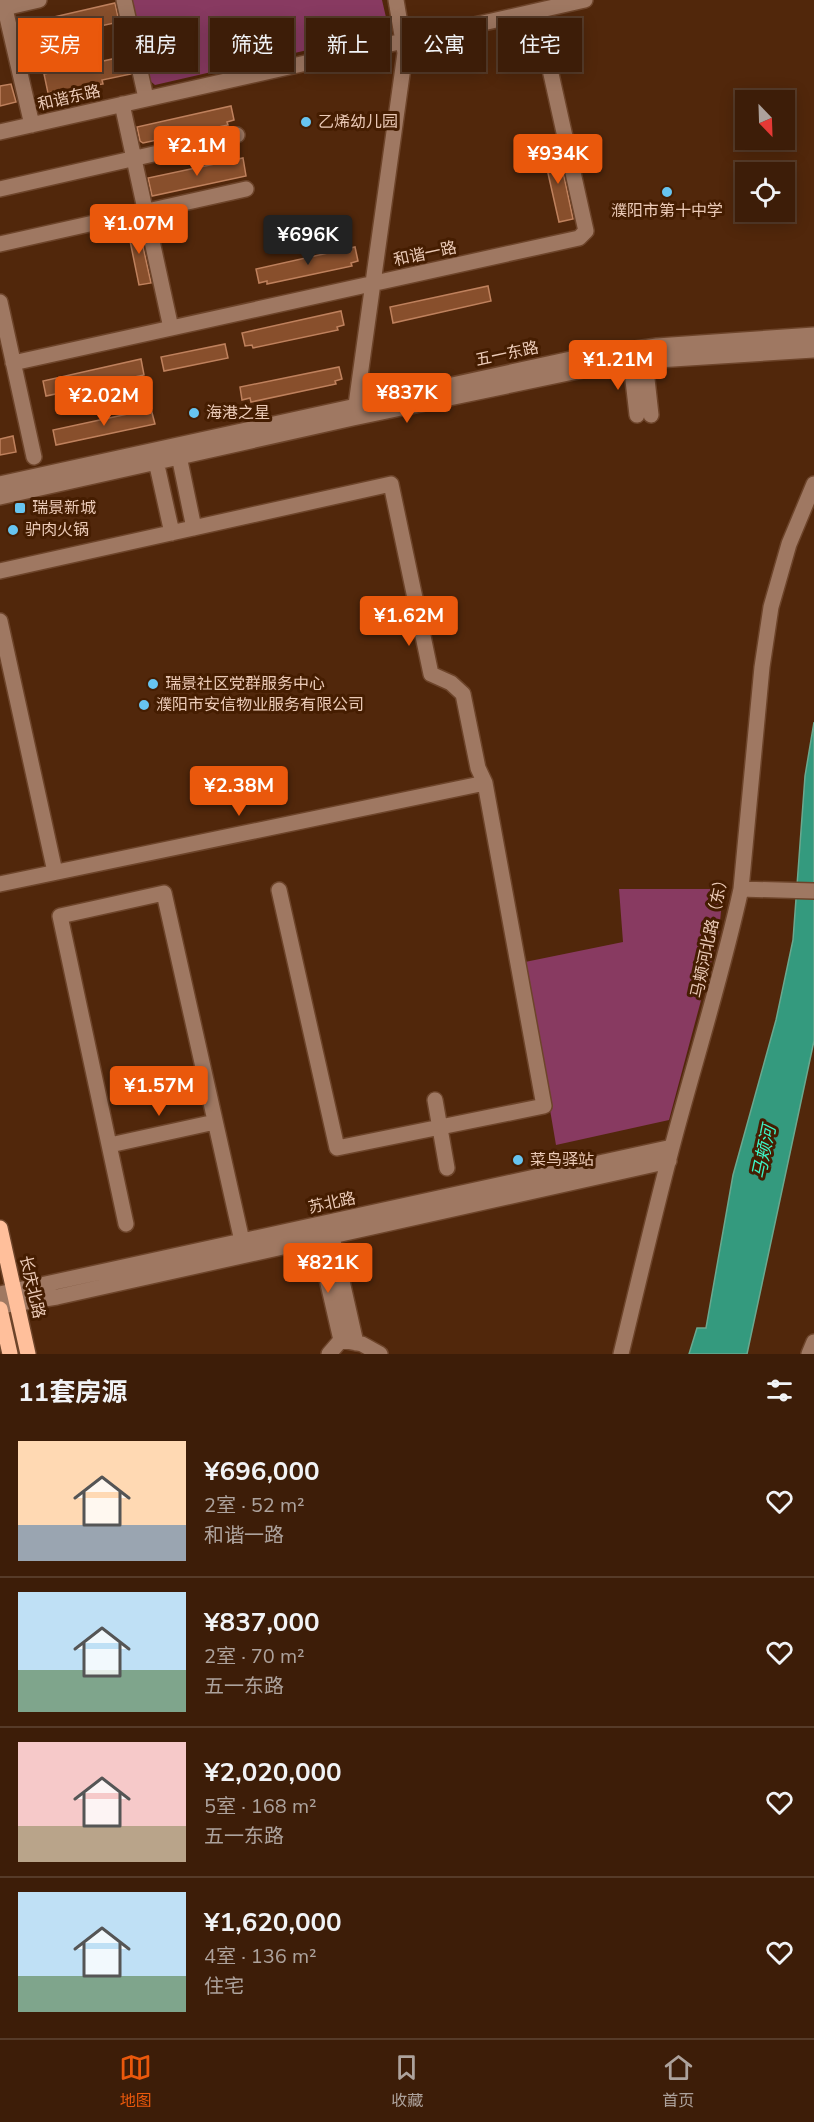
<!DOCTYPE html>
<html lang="zh">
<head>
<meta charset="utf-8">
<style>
	body { margin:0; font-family:"Nunito Sans","Noto Sans SC",sans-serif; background:#442612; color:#f1f3f6; height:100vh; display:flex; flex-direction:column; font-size:22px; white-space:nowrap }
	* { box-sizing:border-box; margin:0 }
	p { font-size:20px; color:#ada29c }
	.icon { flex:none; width:33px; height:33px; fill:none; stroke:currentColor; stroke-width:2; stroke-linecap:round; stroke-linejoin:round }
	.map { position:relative; height:1354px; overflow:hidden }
	.sheet { display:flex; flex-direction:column; background:#3d1d08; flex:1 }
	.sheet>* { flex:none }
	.guide { position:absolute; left:18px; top:18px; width:778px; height:54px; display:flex; gap:12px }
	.needle { width:39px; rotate:157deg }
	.fabs { position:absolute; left:735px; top:90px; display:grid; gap:12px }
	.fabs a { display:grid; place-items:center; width:60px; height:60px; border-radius:0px; background:#3d1d08; box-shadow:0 3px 15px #0003,0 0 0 2px #563b29; font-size:30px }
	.price { position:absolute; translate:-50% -51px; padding:0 14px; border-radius:6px; background:#ea580c; color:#fff; font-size:20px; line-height:39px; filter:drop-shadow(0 2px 3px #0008) }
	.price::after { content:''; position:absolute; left:50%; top:36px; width:18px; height:14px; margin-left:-9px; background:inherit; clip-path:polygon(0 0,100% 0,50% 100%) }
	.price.on { background:#222; color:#fff }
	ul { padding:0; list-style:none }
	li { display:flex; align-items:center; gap:18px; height:150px; padding:0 18px }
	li+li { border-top:2px solid #563b29 }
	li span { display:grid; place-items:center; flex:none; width:168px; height:120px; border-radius:0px; color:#555 }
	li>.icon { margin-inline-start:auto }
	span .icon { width:72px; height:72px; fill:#fffc; stroke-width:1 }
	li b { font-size:26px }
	h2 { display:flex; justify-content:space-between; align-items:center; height:72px; padding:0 18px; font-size:26px }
	.tag { padding:0 21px; border-radius:0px; background:#3d1d08; box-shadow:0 3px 15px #0003,0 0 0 2px #563b29; font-size:21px; line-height:54px }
	.tag.on { background:#ea580c; color:#fff }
	.tabs { display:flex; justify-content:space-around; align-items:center; height:84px; border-top:2px solid #563b29; background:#3d1d08; font-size:16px; color:#ada29c }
	.tabs a { display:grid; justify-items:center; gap:3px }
	.tabs .on { color:#ea580c }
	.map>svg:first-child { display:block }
</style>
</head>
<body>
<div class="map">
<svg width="814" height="1354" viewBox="0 0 814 1354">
	<rect width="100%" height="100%" fill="#51270b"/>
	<path fill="#883a61" d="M 129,0 L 382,0 L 388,26 L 382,33 L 155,85 L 148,79 Z
		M 619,889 L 723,889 L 719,933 L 669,1120 L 556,1145 L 525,962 L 623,942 Z"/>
	<path fill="#349a7e" stroke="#6ba88f" stroke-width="1.5" d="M 814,722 L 814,1041 L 747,1354 L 689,1354 L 697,1328 L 706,1328 L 733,1175 L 776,1020 L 793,940 L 805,776 Z"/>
	<path fill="#884f2c" stroke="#bf815d" stroke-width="1.5" d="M 115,3 L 119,22 L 91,28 L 91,32 L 36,40 L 32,22 Z
		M 126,56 L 131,74 L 102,80 L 103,84 L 48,93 L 44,74 Z
		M 11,84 L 16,102 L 0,106 L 0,86 Z
		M 231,106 L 234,120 L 227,122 L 228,125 L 143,143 L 140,141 L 137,127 Z
		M 558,148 L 573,219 L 559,222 L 543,151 Z
		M 243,158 L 246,176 L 152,196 L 148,178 Z
		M 138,224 L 151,283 L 139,285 L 127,226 Z
		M 355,247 L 358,261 L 351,263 L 352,266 L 267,284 L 267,281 L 259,283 L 256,269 Z
		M 488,286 L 491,301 L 393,323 L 390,307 Z
		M 341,311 L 344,325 L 337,327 L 338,330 L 253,348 L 252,345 L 245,346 L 242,333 Z
		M 225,344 L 228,358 L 164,371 L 161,357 Z
		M 141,359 L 144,375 L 46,396 L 43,381 Z
		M 339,367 L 342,379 L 335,381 L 336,384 L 251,402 L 250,398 L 242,400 L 240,387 Z
		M 151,409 L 155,424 L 56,445 L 53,430 Z
		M 13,436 L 16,452 L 0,455 L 0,439 Z"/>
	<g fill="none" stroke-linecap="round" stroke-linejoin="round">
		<defs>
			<path id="minor" d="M 3,0 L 32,125
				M 124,0 L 146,98
				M 0,9 L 39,0
				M 122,104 L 171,328
				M 0,132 L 585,0
				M 0,189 L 237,135
				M 0,244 L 246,189
				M 0,302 L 34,457
				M 645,361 L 651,415
				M 13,363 L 579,238 L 586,231 L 537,11
				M 631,363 L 637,415
				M 355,412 L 405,53 L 396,0
				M 179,456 L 194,528
				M 156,461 L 172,533
				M 0,484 L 580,357 L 657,346 L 814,335
				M 0,497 L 353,418 L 583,370 L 657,360 L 814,350
				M 0,571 L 391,484 L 431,674 L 451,683 L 463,694 L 478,768 L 485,783 L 544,1106 L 337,1148 L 279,890
				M 0,621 L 55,872
				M 0,884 L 485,783
				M 741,889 L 814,891
				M 435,1100 L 447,1168
				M 110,1145 L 215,1122
				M 126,1224 L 60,916 L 164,893 L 242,1241
				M 332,1237 L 356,1343
				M 318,1240 L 341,1340
				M 0,1294 L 672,1147
				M 0,1306 L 57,1297 L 669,1161
				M 329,1354 L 341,1340 L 362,1344 L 380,1354
				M 621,1354 C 639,1280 656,1206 676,1132 C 698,1051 723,971 741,889 L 762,667 L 771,607 L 789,544 L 814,484
				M 809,1354 L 814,1342"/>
			<path id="major" d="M 0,1228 L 28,1354
				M 0,1309 L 10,1354"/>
		</defs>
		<use href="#minor" stroke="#6d442a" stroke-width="18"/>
		<use href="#major" stroke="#6d442a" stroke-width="18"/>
		<use href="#minor" stroke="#9f7862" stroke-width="15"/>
		<use href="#major" stroke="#ffbf9b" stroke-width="15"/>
	</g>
	<g fill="#67c4f0" stroke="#451d01" stroke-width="2">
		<circle cx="306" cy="122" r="6"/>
		<circle cx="667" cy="192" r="6"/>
		<circle cx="194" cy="413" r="6"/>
		<rect x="14" y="502" width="12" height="12" rx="3"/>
		<circle cx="13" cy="530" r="6"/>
		<circle cx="153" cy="684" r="6"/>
		<circle cx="144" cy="705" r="6"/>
		<circle cx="518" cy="1160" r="6"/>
	</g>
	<g text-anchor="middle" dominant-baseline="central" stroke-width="6" stroke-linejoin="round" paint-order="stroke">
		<g font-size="16" fill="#ebcab7" stroke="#451d01">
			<text transform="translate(69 98) rotate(-13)">和谐东路</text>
			<text transform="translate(425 254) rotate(-12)">和谐一路</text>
			<text transform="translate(507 354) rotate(-12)">五一东路</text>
			<text transform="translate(710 935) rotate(-78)">马颊河北路（东）</text>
			<text transform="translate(332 1203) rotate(-12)">苏北路</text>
			<text transform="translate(32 1287) rotate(77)">长庆北路</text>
		</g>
		<g font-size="16" fill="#ebcab7" stroke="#451d01" text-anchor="start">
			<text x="318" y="122">乙烯幼儿园</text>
			<text x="667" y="211" text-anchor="middle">濮阳市第十中学</text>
			<text x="206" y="413">海港之星</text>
			<text x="32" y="508">瑞景新城</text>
			<text x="25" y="530">驴肉火锅</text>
			<text x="165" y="684">瑞景社区党群服务中心</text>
			<text x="156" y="705">濮阳市安信物业服务有限公司</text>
			<text x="530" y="1160">菜鸟驿站</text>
		</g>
		<g font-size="18" font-style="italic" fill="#3cf6c7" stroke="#451d01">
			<text transform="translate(764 1152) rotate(-78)">马颊河</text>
		</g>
	</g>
</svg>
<div class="fabs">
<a><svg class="needle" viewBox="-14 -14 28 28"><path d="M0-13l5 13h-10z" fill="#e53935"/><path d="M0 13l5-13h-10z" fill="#ada29c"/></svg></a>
<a><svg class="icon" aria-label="locate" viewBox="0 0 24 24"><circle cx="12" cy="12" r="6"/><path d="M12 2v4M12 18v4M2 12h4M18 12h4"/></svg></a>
</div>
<b class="price" style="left:197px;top:177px">¥2.1M</b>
<b class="price" style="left:558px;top:185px">¥934K</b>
<b class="price" style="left:139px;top:255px">¥1.07M</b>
<b class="price on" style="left:308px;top:266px">¥696K</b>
<b class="price" style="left:618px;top:391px">¥1.21M</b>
<b class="price" style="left:407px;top:424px">¥837K</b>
<b class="price" style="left:104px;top:427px">¥2.02M</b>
<b class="price" style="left:409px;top:647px">¥1.62M</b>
<b class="price" style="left:239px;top:817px">¥2.38M</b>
<b class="price" style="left:159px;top:1117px">¥1.57M</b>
<b class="price" style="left:328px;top:1294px">¥821K</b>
<div class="guide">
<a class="tag on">买房</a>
<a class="tag">租房</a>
<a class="tag">筛选</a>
<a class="tag">新上</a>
<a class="tag">公寓</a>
<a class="tag">住宅</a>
</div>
</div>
<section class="sheet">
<h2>11套房源<svg class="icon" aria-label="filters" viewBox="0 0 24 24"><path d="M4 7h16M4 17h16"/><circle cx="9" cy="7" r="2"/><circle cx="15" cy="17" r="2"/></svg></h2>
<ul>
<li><span style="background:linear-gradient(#ffd9b3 70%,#9aa5b1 0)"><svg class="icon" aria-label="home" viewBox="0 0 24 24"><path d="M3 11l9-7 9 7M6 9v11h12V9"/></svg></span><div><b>¥696,000</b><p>2室 · 52 m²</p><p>和谐一路</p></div><svg class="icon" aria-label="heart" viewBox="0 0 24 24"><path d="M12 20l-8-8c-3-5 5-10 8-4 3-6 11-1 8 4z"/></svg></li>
<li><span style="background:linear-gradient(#bfe0f5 65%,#7fa58c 0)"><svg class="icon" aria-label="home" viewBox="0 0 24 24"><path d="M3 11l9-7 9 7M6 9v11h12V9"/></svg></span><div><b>¥837,000</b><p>2室 · 70 m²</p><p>五一东路</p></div><svg class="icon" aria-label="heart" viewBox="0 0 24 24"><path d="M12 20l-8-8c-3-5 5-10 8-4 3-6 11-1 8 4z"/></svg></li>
<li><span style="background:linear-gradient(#f6c9c9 70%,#b9a48a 0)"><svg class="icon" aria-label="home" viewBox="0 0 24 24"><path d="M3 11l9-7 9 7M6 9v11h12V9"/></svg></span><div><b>¥2,020,000</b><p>5室 · 168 m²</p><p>五一东路</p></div><svg class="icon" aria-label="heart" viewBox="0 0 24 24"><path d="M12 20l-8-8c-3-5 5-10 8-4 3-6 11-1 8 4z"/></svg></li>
<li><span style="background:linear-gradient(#bfe0f5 70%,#7fa58c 0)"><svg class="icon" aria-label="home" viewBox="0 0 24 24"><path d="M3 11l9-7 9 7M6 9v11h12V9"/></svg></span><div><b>¥1,620,000</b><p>4室 · 136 m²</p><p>住宅</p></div><svg class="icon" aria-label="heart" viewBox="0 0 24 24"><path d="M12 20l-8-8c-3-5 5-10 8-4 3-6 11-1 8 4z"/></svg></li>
</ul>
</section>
<nav class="tabs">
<a class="on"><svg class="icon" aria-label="map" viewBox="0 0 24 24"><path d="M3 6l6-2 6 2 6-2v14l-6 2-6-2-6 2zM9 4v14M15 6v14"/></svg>地图</a>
<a><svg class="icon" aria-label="saved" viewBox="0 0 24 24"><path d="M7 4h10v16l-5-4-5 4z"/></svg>收藏</a>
<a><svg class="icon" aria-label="home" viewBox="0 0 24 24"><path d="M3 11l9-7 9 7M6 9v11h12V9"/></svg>首页</a>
</nav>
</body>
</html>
